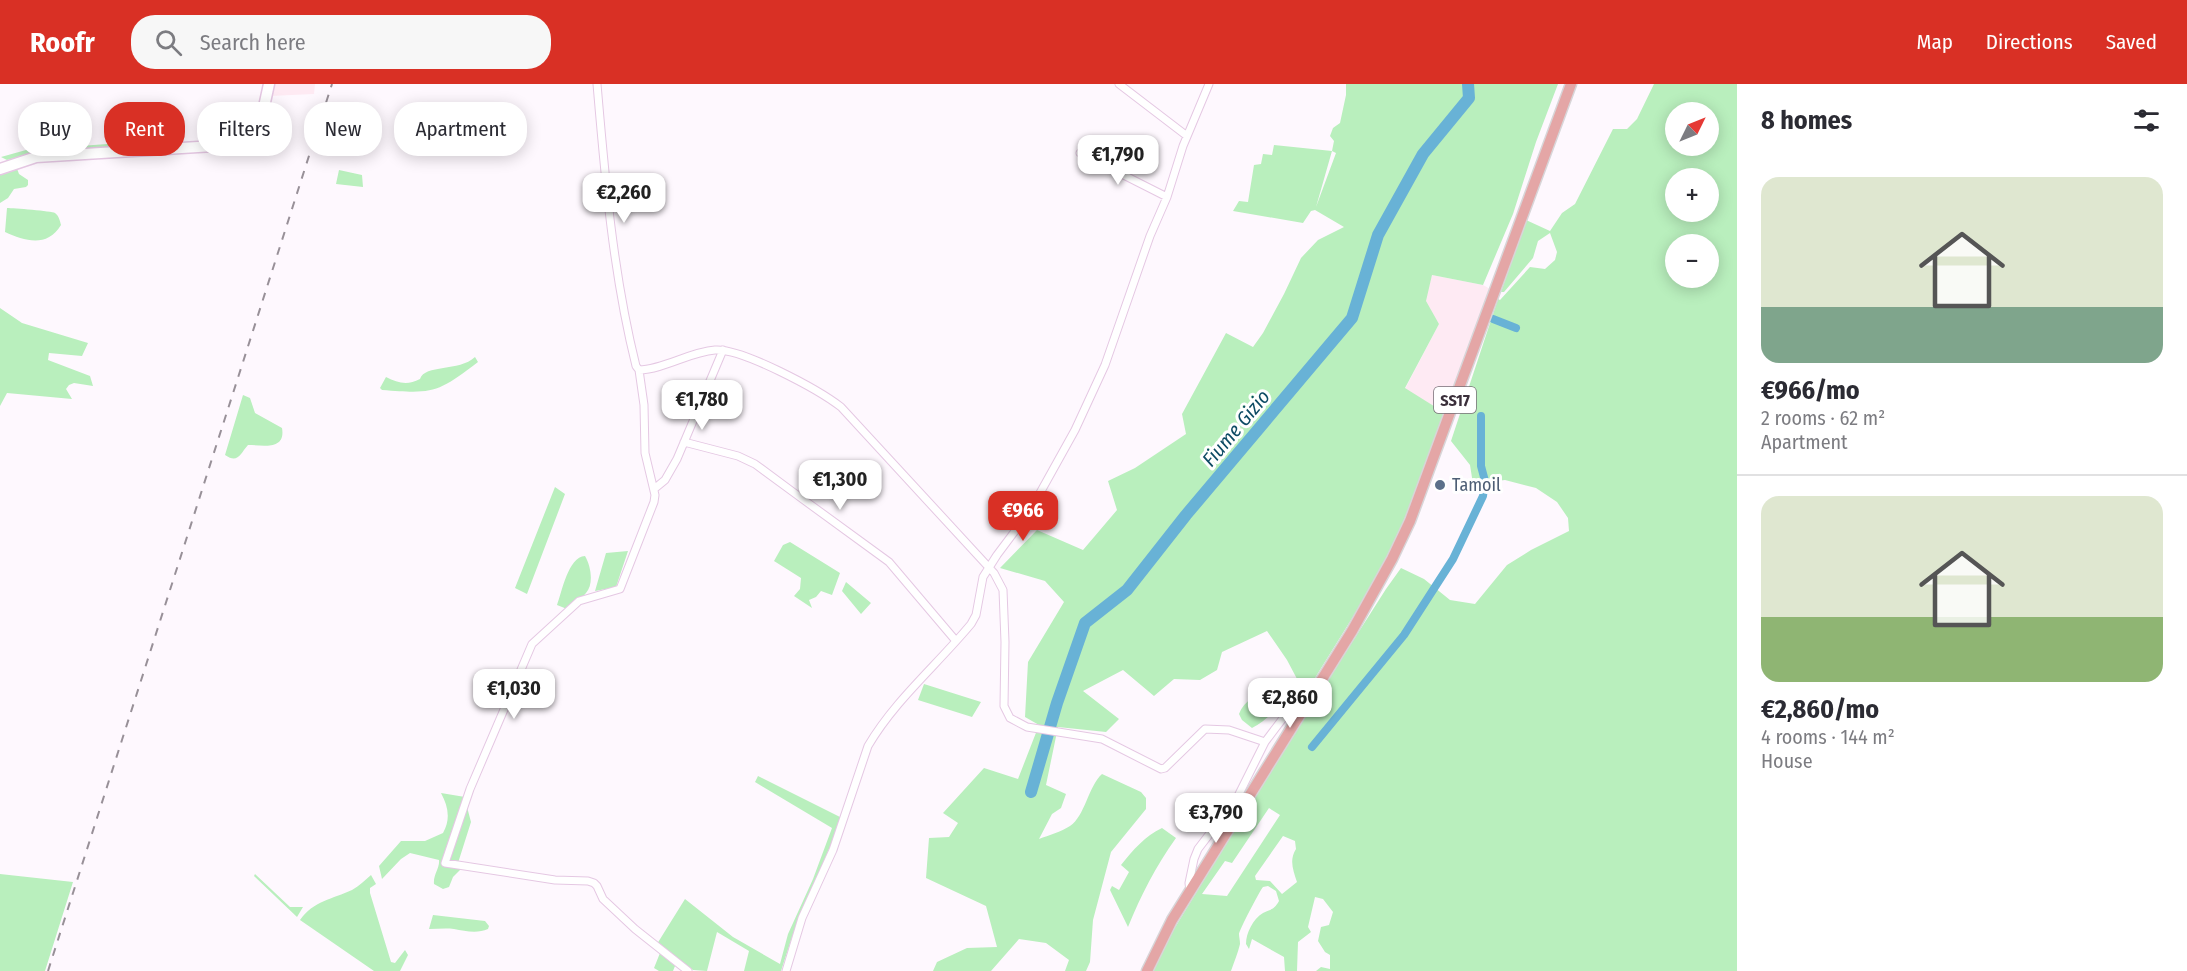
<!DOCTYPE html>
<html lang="en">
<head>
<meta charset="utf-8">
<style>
	body { margin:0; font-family:"Fira Sans Condensed",sans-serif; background:#f7f7f7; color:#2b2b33; height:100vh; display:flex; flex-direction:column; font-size:22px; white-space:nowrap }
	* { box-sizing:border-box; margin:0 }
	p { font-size:20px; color:#7c7c81 }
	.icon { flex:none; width:33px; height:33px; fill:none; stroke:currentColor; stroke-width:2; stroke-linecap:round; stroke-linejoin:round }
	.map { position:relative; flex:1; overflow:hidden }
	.panel { display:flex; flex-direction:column; background:#fff; width:450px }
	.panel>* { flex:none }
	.hud { position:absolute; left:18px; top:18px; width:570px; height:54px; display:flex; gap:12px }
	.needle { width:39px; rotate:47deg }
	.buttons { position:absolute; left:1665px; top:18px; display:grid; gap:12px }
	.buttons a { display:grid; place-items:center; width:54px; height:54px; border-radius:50%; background:#fff; box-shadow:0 3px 15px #0003; font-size:30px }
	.price { position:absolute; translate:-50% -51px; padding:0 14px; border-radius:12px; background:#fff; color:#222; font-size:20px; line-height:39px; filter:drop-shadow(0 2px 3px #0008) }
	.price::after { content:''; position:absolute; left:50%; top:36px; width:18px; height:14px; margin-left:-9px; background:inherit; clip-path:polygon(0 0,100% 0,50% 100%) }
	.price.selected { background:#d93025; color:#fff }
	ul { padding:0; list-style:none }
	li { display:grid; align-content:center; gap:12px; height:318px; padding:0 24px }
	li+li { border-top:2px solid #e1e1e2 }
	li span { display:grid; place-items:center; height:186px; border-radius:18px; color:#555 }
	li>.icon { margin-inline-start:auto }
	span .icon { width:108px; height:108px; fill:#fffc; stroke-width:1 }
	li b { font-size:26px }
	h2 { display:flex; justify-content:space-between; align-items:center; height:72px; padding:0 24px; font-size:26px }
	.chip { padding:0 21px; border-radius:24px; background:#fff; box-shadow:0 3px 15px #0003; font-size:21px; line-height:54px }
	.chip.selected { background:#d93025; color:#fff }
	header { display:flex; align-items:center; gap:36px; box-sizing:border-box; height:84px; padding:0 30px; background:#d93025; color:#fff }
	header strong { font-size:28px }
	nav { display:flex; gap:33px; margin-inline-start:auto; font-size:21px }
	.search { width:420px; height:54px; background:#f7f7f7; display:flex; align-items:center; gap:15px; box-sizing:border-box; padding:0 21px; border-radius:24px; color:#7c7c81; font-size:22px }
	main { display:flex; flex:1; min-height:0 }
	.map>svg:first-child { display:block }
</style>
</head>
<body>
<header>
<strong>Roofr</strong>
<div class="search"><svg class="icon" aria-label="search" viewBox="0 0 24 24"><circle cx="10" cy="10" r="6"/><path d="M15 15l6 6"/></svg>Search here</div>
<nav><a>Map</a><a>Directions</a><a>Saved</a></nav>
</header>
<main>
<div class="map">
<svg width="1737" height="887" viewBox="0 0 1737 887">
	<rect width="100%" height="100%" fill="#fef8fe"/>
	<path fill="#feeaf3" d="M 272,0 L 315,0 L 314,10 L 270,12 Z
		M 1432,191 L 1483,201 L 1492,206 L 1445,329 L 1405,305 L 1439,240 L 1425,217 Z"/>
	<path fill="#b9efbd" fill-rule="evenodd" d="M 1346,0 L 1558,0 L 1536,58 L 1513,130 L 1483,201 L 1432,191 L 1426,217 L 1439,240 L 1405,304 L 1445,329 L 1399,449 L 1369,507 L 1305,610 L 1287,576 L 1267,547 L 1222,568 L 1217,586 L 1200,596 L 1174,595 L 1154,612 L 1123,586 L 1083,607 L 1119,635 L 1106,648 L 1058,643 L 1046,701 L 1066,710 L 1061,724 L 1052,730 L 1039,755 C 1049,751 1061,748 1070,742 C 1085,732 1088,703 1102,690 L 1141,708 L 1146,714 L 1146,725 L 1111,768 L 1093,836 L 1090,878 L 1086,887 L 1065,887 L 1069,876 L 1046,859 L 1019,855 L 991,887 L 933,887 L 937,878 L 967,864 L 997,863 L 986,822 L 926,794 L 929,754 L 949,753 L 958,739 L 943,729 L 984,684 L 1018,695 L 1039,641 L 1025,633 L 1028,578 L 1064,518 L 1045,497 L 1000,484 L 1037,446 L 1083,466 L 1117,426 L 1108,397 L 1135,384 L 1186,350 L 1182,330 L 1226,249 L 1253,263 L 1263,249 L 1284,210 L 1301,174 L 1318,156 L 1344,143 L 1315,126 L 1311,127 L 1303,139 L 1233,127 L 1239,117 L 1248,118 L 1254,81 L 1261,80 L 1263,70 L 1272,71 L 1274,61 L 1332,67 L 1316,123 L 1336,69 L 1332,67 L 1334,57 L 1330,52 L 1333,44 L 1340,39 L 1346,11 Z
		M 1654,0 L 1737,0 L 1737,887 L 1316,887 L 1321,883 L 1330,885 L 1330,871 L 1325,868 L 1318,857 L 1321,843 L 1329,841 L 1333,828 L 1323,815 L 1315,813 L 1308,843 L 1311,848 L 1298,858 L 1297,887 L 1285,887 L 1284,873 L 1252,855 L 1249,865 L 1246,860 C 1246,849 1253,835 1263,829 C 1271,825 1274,826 1279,817 L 1276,807 L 1268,802 L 1263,803 C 1260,806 1239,847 1239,850 C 1239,853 1240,856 1240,860 C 1238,869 1234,878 1231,887 L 1152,887 L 1171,850 L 1275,679 L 1386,505 L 1401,484 L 1424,495 L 1450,516 L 1475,520 L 1507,481 L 1531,466 L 1569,447 L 1568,434 L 1557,418 L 1536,404 L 1505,396 L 1473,400 L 1470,381 L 1451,357 L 1498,215 L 1500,216 L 1530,183 L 1545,185 L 1555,176 L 1557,168 L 1550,149 L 1538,157 L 1533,174 L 1504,208 L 1501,208 L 1526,136 L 1550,147 L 1562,129 L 1575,120 L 1613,45 L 1627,45 L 1637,35 ZM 1676,28 L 1708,28 L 1708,62 L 1676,62 ZM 1676,94 L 1708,94 L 1708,128 L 1676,128 ZM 1676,160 L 1708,160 L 1708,194 L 1676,194 ZM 1269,724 L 1280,731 L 1227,812 L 1202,810 L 1225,777 L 1232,779 ZM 1283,752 L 1295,757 L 1296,765 C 1289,776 1293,786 1297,798 L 1282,810 L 1270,797 L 1256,796 L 1255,792 Z
		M 107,60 L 169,60 L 27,71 L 7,76 L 1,73 L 26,66 Z
		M 16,82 L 19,90 L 28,96 L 28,101 L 26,103 L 14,105 L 8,114 L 0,119 L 0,89 Z
		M 339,86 L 362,91 L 363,103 L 336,100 Z
		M 7,124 C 13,124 52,127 55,129 C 59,132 60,137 61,141 C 47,164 25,157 5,148 Z
		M 0,224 L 22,239 L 88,259 L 82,272 L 49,269 L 48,276 L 90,292 L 93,302 L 74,299 L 69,301 L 66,305 L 72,315 L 7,309 L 0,322 Z
		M 475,273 L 478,278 C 437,309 434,310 382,306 L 380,304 L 386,293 C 398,299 407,302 420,295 C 425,280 459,288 475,273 Z
		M 243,311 L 250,314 L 255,329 L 282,344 C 286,367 262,361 248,361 C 240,370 238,380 225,371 Z
		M 555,403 L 565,410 L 527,510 L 515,504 Z
		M 790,458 L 840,489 L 832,511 L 821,507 L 816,513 L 809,516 L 812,524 L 794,512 L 800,505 L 801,494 L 774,477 L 783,461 Z
		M 628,467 L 616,503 L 595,507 L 606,469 Z
		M 585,472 C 591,482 594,500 586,509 C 581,515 573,520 567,525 L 557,521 C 562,508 568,473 585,472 Z
		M 846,498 L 871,519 L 861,530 L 842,507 Z
		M 1283,596 L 1290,596 L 1293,603 C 1283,618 1269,636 1252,644 L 1242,636 L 1239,630 C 1245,613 1268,605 1283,596 Z
		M 924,600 L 981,618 L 972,633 L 918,616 Z
		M 758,692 L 842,734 L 793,850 L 781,887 L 744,887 L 749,867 L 717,848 L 707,887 L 693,886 L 657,860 L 685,815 L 733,853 L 780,880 L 788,850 L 813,795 L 832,744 L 755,698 Z
		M 441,709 L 471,714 L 467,723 L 471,738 L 458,779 L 461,780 L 461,785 L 453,793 L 449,803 L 443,805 L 434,800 C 433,791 440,784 439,776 L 410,769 L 401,775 L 382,795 L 379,782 L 401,757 L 425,757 L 443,749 C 451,735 448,722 441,709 Z
		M 1162,744 L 1176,754 C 1156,782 1141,811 1128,843 L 1110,806 L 1112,802 L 1119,806 L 1129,788 L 1121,781 C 1133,766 1145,752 1162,744 Z
		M 0,790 L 73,798 L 45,887 L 0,887 Z
		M 255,790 L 290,823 L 303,823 L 297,833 L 254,792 Z
		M 371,791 L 376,800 L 370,804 L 370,809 L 391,878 L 395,879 L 405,866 L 408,871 L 400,887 L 374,887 L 300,836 C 313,817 333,815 352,806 C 359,802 365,796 371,791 Z
		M 433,831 L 485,837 L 489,842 L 488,845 C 477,850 465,847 454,845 C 446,844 437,845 429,845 Z
		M 660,869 L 675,882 L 673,887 L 659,887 L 654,884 Z"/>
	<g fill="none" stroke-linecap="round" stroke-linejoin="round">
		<path stroke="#68b2d6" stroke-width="8" d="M 1493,235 L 1516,244
			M 1312,663 L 1404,551 L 1453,475 L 1483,412 L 1485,397 L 1481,382 L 1481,332"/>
		<path stroke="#68b2d6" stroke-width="12" d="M 1031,708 L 1057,619 L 1085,539 L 1127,506 L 1186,431 L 1352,234 L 1378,151 L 1423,70 L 1469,14 L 1468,0"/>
		<defs>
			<path id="street" d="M 597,0 C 605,94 613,190 636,282 L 639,286 L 644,321 L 645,369 L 655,411 L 654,418 L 620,505 L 579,517 L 532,560 L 470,705 L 445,779 L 555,796 L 588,797 L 594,799 L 597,802 L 603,815 L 635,845 L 688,887
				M 1119,0 L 1187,52
				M 1080,69 L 1167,113
				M 639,286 C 665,285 689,268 715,266 C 742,264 819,306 841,323 L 994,489 L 1003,506 L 1005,558 L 1004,622 L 1010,634 L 1027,643 L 1102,655 L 1161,685 L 1165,684 L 1205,645 L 1229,646 L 1265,658
				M 684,358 L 738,372 L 755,380 L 793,408 L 889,478 L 956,557
				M 654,405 L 665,396 L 677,375 L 723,266
				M 1190,807 L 1189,799 L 1194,775 L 1198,765 L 1237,714 L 1265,658 L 1293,621 L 1299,617 L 1307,616
				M 786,887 L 802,834 L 833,766 L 868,662 C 895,616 937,581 971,540 L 976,531 L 983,493 L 997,471 L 1030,427 L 1075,346 L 1105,281 L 1150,152 L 1167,113 L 1183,62 L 1209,0"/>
			<path id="secondary" d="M 0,85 L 36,73 L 214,62 L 238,57 L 260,41 L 269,0"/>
			<path id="primary" d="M 1147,887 L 1172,836 L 1352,547 L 1392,475 L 1410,437 L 1571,0"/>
		</defs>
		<use href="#street" stroke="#e5c8e3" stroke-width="9"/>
		<use href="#secondary" stroke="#e5c8e3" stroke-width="13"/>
		<use href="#primary" stroke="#d8d5d8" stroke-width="13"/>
		<use href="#street" stroke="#fff" stroke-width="7"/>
		<use href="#secondary" stroke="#fff" stroke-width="10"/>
		<use href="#primary" stroke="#e4a6a6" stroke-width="10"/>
		<path stroke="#989098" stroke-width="2" stroke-dasharray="8 8" stroke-linecap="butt" d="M 48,887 L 332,0"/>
	</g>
	<circle fill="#5c6f8a" stroke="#fff" stroke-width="2" cx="1440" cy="401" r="6"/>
	<g text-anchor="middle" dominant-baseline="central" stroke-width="6" stroke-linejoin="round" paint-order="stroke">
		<rect fill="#fff" stroke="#756d75" stroke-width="1.5" x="1434" y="303" width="42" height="26" rx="4.5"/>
		<g font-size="16" font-weight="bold" fill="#3a2f3a">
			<text x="1455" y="316">SS17</text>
		</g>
		<g font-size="18" fill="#4e5e75" stroke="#fff" text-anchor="start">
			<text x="1452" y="401">Tamoil</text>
		</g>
		<g font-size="20" font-style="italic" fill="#0d4b64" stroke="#fff">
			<text transform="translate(1236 344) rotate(-50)">Fiume Gizio</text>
		</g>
	</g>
</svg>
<div class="buttons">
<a><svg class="needle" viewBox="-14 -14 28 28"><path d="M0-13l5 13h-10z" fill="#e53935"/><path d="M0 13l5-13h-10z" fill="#7c7c81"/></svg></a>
<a>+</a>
<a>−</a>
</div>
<b class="price" style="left:1118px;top:102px">€1,790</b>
<b class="price" style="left:624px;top:140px">€2,260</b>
<b class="price" style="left:702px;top:347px">€1,780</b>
<b class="price" style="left:840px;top:427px">€1,300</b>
<b class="price selected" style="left:1023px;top:458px">€966</b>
<b class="price" style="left:514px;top:636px">€1,030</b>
<b class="price" style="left:1290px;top:645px">€2,860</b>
<b class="price" style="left:1216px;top:760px">€3,790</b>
<div class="hud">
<a class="chip">Buy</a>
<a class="chip selected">Rent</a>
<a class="chip">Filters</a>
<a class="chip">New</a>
<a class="chip">Apartment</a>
</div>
</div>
<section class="panel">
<h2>8 homes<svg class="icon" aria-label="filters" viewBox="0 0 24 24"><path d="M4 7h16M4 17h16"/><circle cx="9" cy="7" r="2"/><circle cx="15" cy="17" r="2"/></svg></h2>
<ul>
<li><span style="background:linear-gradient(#dfe7d0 70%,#7fa58c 0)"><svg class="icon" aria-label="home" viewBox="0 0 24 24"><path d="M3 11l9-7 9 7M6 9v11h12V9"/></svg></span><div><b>€966/mo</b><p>2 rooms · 62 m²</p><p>Apartment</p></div></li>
<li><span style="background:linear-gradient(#dfe7d0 65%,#8fb573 0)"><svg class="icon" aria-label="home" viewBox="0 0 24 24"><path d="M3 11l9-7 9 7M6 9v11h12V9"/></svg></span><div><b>€2,860/mo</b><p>4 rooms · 144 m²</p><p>House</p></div></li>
</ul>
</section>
</main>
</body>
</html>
